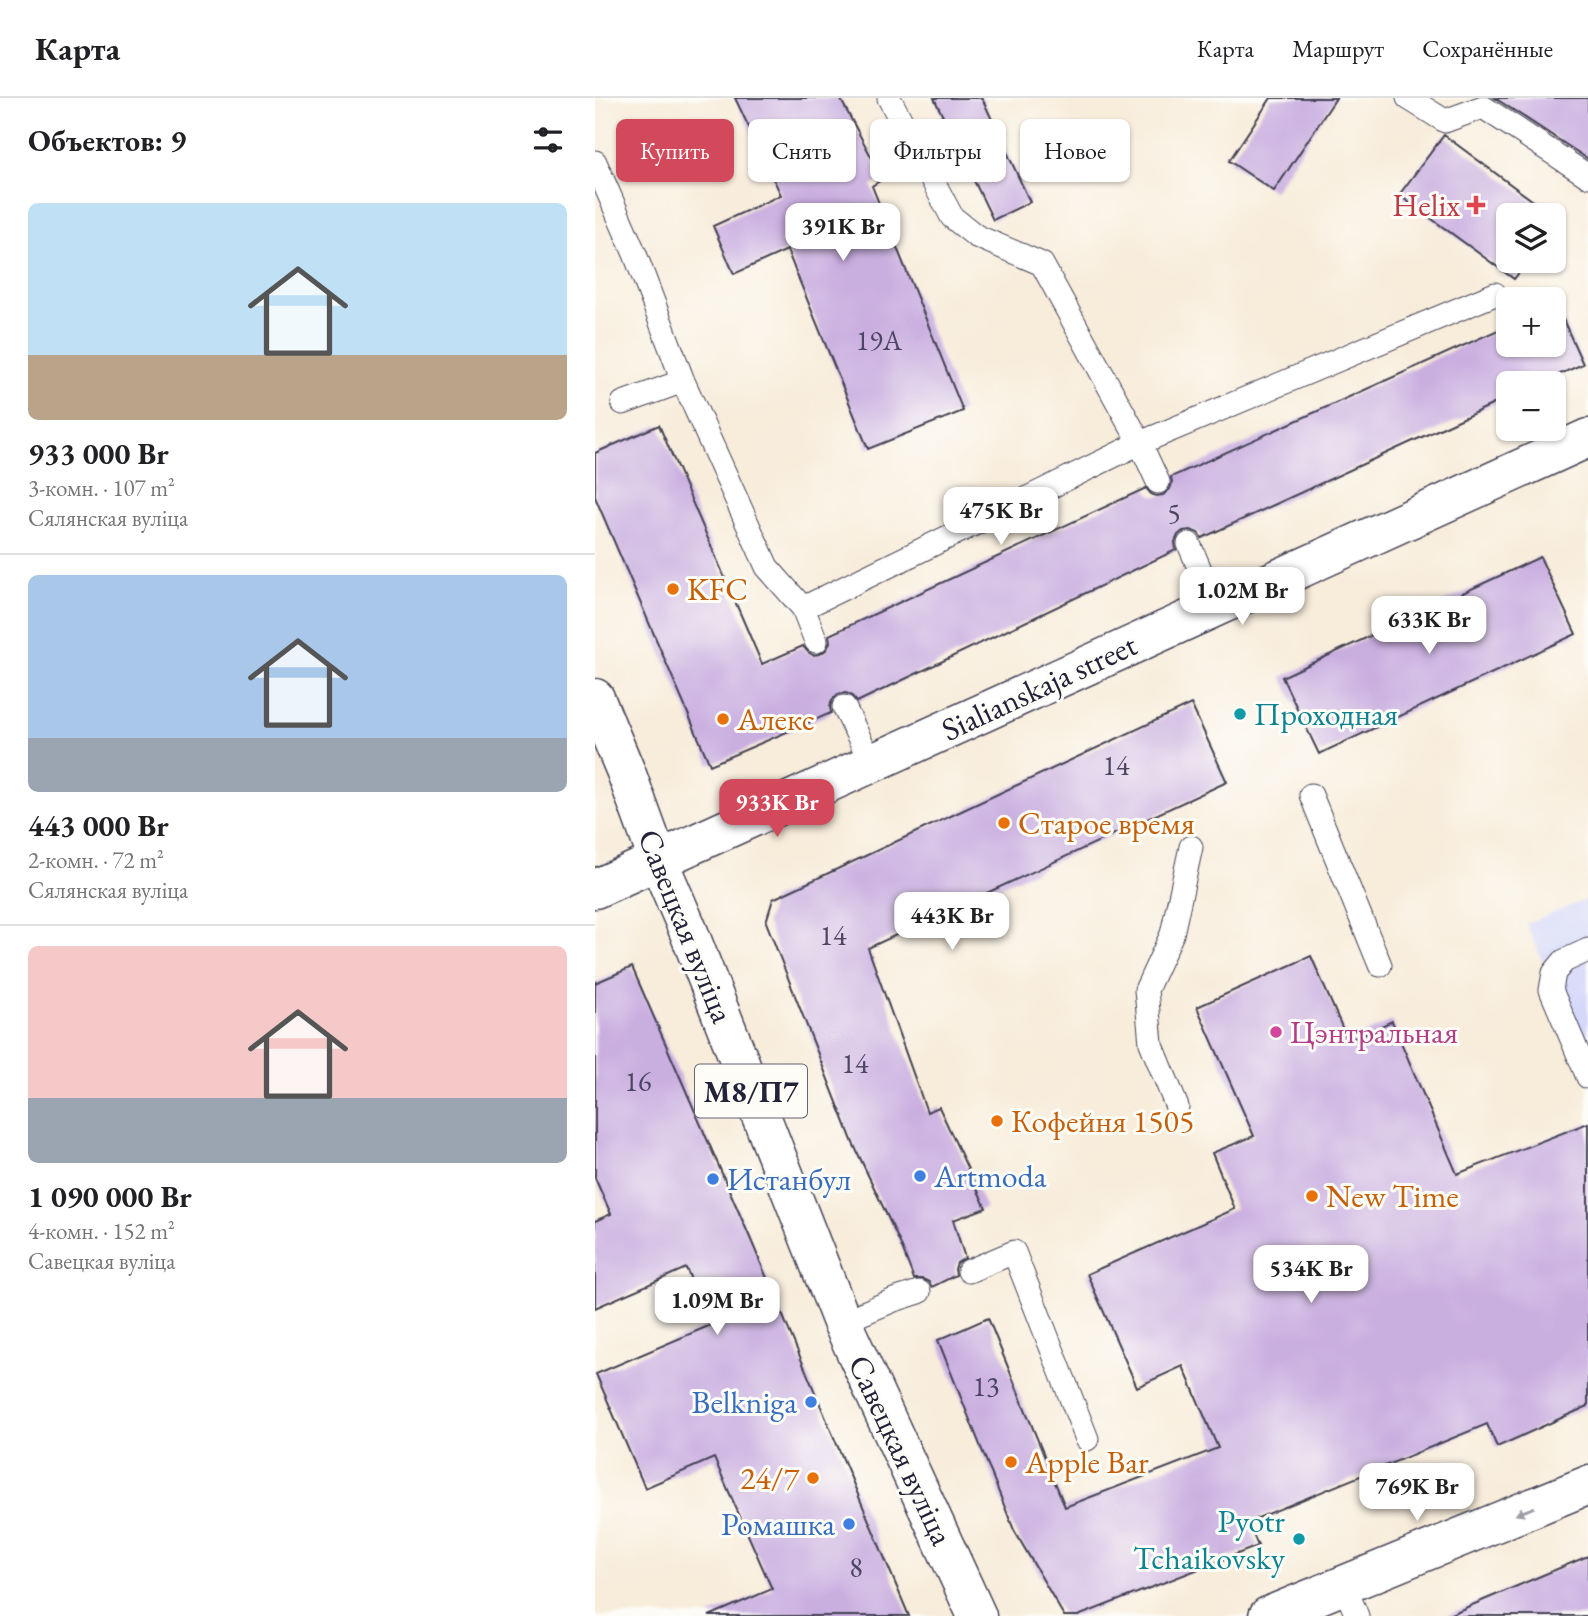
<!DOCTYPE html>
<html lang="ru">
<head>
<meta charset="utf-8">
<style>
	body { margin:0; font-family:"EB Garamond",serif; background:#f2f2f2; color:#202124; height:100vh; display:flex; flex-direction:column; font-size:26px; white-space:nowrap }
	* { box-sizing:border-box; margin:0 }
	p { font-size:23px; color:#757577 }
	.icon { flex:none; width:38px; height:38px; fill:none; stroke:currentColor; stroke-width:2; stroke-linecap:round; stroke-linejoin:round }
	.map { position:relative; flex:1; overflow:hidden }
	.side { display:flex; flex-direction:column; background:#fff; width:595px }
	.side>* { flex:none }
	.banner { position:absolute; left:21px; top:21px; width:665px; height:63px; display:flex; gap:14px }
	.buttons { position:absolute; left:901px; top:105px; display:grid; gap:14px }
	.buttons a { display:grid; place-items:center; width:70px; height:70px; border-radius:10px; background:#fff; box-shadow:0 2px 5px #0004; font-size:35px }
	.price { position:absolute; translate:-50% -60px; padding:0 16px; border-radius:14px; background:#fff; color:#222; font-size:23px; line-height:46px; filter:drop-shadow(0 2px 4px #0008) }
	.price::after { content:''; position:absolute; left:50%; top:42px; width:21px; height:16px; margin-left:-10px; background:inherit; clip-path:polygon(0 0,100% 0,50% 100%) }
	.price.current { background:#d1495b; color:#fff }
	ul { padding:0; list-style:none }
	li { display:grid; align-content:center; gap:14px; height:371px; padding:0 28px }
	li+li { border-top:2px solid #e0e0e0 }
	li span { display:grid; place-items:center; height:217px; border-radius:10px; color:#555 }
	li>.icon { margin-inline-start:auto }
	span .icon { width:126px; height:126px; fill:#fffc; stroke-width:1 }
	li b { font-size:30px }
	h2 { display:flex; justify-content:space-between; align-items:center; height:84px; padding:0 28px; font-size:30px }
	.chip { padding:0 24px; border-radius:10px; background:#fff; box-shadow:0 2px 5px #0004; font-size:24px; line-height:63px }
	.chip.current { background:#d1495b; color:#fff }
	header { display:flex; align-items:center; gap:42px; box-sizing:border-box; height:98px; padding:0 35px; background:#fff; border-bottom:2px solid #e0e0e0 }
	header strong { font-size:33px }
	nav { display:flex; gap:38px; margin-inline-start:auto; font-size:24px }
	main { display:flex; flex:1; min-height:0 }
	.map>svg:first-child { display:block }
</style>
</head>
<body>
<header>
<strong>Карта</strong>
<nav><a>Карта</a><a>Маршрут</a><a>Сохранённые</a></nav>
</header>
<main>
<section class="side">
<h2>Объектов: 9<svg class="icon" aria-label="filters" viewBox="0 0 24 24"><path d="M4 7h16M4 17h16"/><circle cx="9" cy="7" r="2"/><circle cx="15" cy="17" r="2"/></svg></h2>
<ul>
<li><span style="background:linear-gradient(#bfe0f5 70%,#b9a48a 0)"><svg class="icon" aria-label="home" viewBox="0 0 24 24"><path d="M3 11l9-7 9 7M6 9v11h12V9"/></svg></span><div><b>933 000 Br</b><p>3-комн. · 107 m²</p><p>Сялянская вуліца</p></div></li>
<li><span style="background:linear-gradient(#a9c7e8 75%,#9aa5b1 0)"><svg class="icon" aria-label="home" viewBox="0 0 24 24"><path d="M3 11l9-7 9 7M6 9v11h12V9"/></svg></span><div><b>443 000 Br</b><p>2-комн. · 72 m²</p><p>Сялянская вуліца</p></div></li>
<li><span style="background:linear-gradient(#f6c9c9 70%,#9aa5b1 0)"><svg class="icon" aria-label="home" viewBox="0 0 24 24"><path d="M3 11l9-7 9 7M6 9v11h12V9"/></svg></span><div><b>1 090 000 Br</b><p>4-комн. · 152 m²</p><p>Савецкая вуліца</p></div></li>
</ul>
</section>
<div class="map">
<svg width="993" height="1518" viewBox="0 0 993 1518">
	<rect width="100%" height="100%" fill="#fdfcf7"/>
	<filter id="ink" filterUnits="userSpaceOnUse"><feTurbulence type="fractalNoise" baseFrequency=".0143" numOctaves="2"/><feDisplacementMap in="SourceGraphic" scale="14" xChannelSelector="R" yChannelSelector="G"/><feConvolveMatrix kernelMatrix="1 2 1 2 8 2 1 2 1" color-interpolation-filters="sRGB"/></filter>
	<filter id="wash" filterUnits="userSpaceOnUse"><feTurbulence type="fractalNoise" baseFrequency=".00686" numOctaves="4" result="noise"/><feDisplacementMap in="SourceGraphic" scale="28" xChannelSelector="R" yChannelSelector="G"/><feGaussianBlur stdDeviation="1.57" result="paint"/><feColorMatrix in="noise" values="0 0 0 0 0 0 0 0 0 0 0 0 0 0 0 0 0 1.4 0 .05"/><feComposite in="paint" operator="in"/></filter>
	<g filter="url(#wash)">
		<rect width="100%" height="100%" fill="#f8ecda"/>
		<path fill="#d5d8f9" d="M 993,801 L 993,963 L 931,826 Z"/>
		<g id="blocks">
			<path fill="#c9aee0" d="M 140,0 L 245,0 L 288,81 L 277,88 L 368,313 L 273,351 L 192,152 L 139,176 L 118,128 L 186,97 Z
				M 339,0 L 387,0 L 435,104 L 398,122 Z
				M 676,0 L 741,0 L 679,93 L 634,63 Z
				M 900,0 L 993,0 L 993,61 Z
				M 849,37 L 957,117 L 914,117 L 914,163 L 933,163 L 919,181 L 804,97 Z
				M 961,206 L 988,266 L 945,285 L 914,285 L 914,299 L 607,440 L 603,435 L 596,432 L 588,433 L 583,437 L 580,444 L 581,452 L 262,604 L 256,597 L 251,595 L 243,596 L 237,602 L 235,609 L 236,615 L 115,667 L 0,399 L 0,355 L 64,327 L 167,566 L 208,548 L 213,554 L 218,557 L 225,556 L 232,551 L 235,544 L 234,537 L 551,390 L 556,396 L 561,398 L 568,397 L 575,391 L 577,385 L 576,379 L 914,227 L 914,247 L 959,247 L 959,207 Z
				M 945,459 L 981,536 L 724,656 L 687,579 Z
				M 596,606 L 632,684 L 273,850 L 332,1014 L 344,1009 L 391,1110 L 358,1122 L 370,1160 L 362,1165 L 360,1171 L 361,1177 L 337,1189 L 334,1184 L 328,1181 L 319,1181 L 305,1145 L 258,1045 L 171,824 L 178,801 Z
				M 716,858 L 753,943 L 797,923 L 862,1076 L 993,1025 L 993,1308 L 902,1349 L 892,1326 L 653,1424 L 663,1448 L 483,1518 L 469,1518 L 419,1432 L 343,1242 L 393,1220 L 470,1409 L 623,1350 L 588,1268 L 542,1289 L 492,1176 L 640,1111 L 617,1055 L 659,1038 L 602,909 Z
				M 37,869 L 156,1142 L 314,1518 L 114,1518 L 177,1491 L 119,1360 L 50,1390 L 1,1276 L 116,1227 L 91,1170 L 0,1210 L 0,1123 L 16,1116 L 0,1080 L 0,885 Z
				M 993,1458 L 993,1518 L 851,1518 Z"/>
		</g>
	</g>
	<g filter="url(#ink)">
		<use href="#blocks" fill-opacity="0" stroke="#424053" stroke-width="2"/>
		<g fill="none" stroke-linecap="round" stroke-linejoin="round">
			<defs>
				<path id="service" d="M 294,0 L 357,119 L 381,138 L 447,166 L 545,345 L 563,384
					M 813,0 L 850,23 L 888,9 L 993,78
					M 0,64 L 40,156 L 88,283 L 172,469 L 208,510 L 221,543
					M 28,305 L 88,283
					M 594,446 L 621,509
					M 208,510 L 545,345 L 900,196
					M 249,609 L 277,666
					M 716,697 L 785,867
					M 993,852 L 969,863 L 959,875 L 956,892 L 993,979
					M 582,1009 L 556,945 L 551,892 L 577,836 L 596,749
					M 374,1173 L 419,1154 L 492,1341
					M 247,1224 L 299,1202 L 324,1194
					M 749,1487 L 762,1518"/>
				<path id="tertiary" d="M 0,791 L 993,340
					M 673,1518 L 993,1387"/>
				<path id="primary" d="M 0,600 L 31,674 L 63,762 L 93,832 L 247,1224 L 382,1518"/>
			</defs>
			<use href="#service" stroke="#424053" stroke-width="25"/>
			<use href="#tertiary" stroke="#424053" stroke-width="41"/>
			<use href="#primary" stroke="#424053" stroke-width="41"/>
			<use href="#service" stroke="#fff" stroke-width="23"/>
			<use href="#tertiary" stroke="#fff" stroke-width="38"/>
			<use href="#primary" stroke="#fff" stroke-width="38"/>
		</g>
		<defs><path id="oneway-solid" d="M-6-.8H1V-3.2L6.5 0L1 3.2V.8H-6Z" transform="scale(1.75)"/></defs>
		<use fill="#9c9ca7" href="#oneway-solid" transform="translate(930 1413) rotate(158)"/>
	</g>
	<path fill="#e0444e" stroke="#fdfcf7" stroke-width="2.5" d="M877.5 96.5h7v7h7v7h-7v7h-7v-7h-7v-7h7z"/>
	<g fill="#e8710a" stroke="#fdfcf7" stroke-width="2.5">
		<circle cx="78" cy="491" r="7"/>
		<circle cx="128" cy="621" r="7"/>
		<circle cx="409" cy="725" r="7"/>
		<circle cx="402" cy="1023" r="7"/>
		<circle cx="717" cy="1098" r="7"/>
		<circle cx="416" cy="1364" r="7"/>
		<circle cx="218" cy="1380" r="7"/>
	</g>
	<g fill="#0f9aa8" stroke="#fdfcf7" stroke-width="2.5">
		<circle cx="645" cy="616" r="7"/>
		<circle cx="704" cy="1441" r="7"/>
	</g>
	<circle fill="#d1479c" stroke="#fdfcf7" stroke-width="2.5" cx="681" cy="934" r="7"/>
	<g fill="#3f7fe0" stroke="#fdfcf7" stroke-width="2.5">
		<circle cx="325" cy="1078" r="7"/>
		<circle cx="118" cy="1081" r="7"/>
		<circle cx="216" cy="1304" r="7"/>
		<circle cx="254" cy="1426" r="7"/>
	</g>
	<g text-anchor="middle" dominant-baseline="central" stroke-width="6" stroke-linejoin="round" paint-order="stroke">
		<g font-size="28" fill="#4c4564">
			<text x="284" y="242">19А</text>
			<text x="579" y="415">5</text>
			<text x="521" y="667">14</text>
			<text x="238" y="837">14</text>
			<text x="260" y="965">14</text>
			<text x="43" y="983">16</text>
			<text x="391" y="1288">13</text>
			<text x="261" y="1469">8</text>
		</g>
		<rect fill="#fdfcf7" stroke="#646373" stroke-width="2" x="100" y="966.5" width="112" height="53" rx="5"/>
		<g font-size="30" font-weight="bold" fill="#22223b">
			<text x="156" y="993">М8/П7</text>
		</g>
		<g font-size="32" fill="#be3a42" stroke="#fdfcf7" text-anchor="end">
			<text x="865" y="107">Helix</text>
		</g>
		<g font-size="32" fill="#c56008" stroke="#fdfcf7" text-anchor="start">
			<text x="92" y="491">KFC</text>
			<text x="142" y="621">Алекс</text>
			<text x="423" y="725">Старое время</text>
			<text x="416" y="1023">Кофейня 1505</text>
			<text x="731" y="1098">New Time</text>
			<text x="430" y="1364">Apple Bar</text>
			<text x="204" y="1380" text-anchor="end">24/7</text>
		</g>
		<g font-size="32" fill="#22223b" stroke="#fdfcf7">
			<text transform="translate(444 589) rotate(-25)">Sialianskaja street</text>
			<text transform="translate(91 828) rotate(68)">Савецкая вуліца</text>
			<text transform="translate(306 1352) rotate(65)">Савецкая вуліца</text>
		</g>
		<g font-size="32" fill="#0d838f" stroke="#fdfcf7" text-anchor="start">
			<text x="659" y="616">Проходная</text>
			<text x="690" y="1423" text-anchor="end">Pyotr<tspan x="690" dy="37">Tchaikovsky</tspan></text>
		</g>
		<g font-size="32" fill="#b23c85" stroke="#fdfcf7" text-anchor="start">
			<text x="695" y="934">Цэнтральная</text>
		</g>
		<g font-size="32" fill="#366cbe" stroke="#fdfcf7" text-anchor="start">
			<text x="339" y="1078">Artmoda</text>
			<text x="132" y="1081">Истанбул</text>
			<text x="202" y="1304" text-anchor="end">Belkniga</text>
			<text x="240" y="1426" text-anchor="end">Ромашка</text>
		</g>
	</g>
</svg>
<div class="buttons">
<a><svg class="icon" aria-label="layers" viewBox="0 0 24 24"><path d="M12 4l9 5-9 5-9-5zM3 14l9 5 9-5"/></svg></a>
<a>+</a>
<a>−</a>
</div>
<b class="price" style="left:248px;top:165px">391K Br</b>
<b class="price" style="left:406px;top:449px">475K Br</b>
<b class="price" style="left:647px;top:529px">1.02M Br</b>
<b class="price" style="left:834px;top:558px">633K Br</b>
<b class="price current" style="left:182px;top:741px">933K Br</b>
<b class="price" style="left:357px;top:854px">443K Br</b>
<b class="price" style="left:716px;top:1207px">534K Br</b>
<b class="price" style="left:122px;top:1239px">1.09M Br</b>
<b class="price" style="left:822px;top:1425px">769K Br</b>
<div class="banner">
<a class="chip current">Купить</a>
<a class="chip">Снять</a>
<a class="chip">Фильтры</a>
<a class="chip">Новое</a>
</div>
</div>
</main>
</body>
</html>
